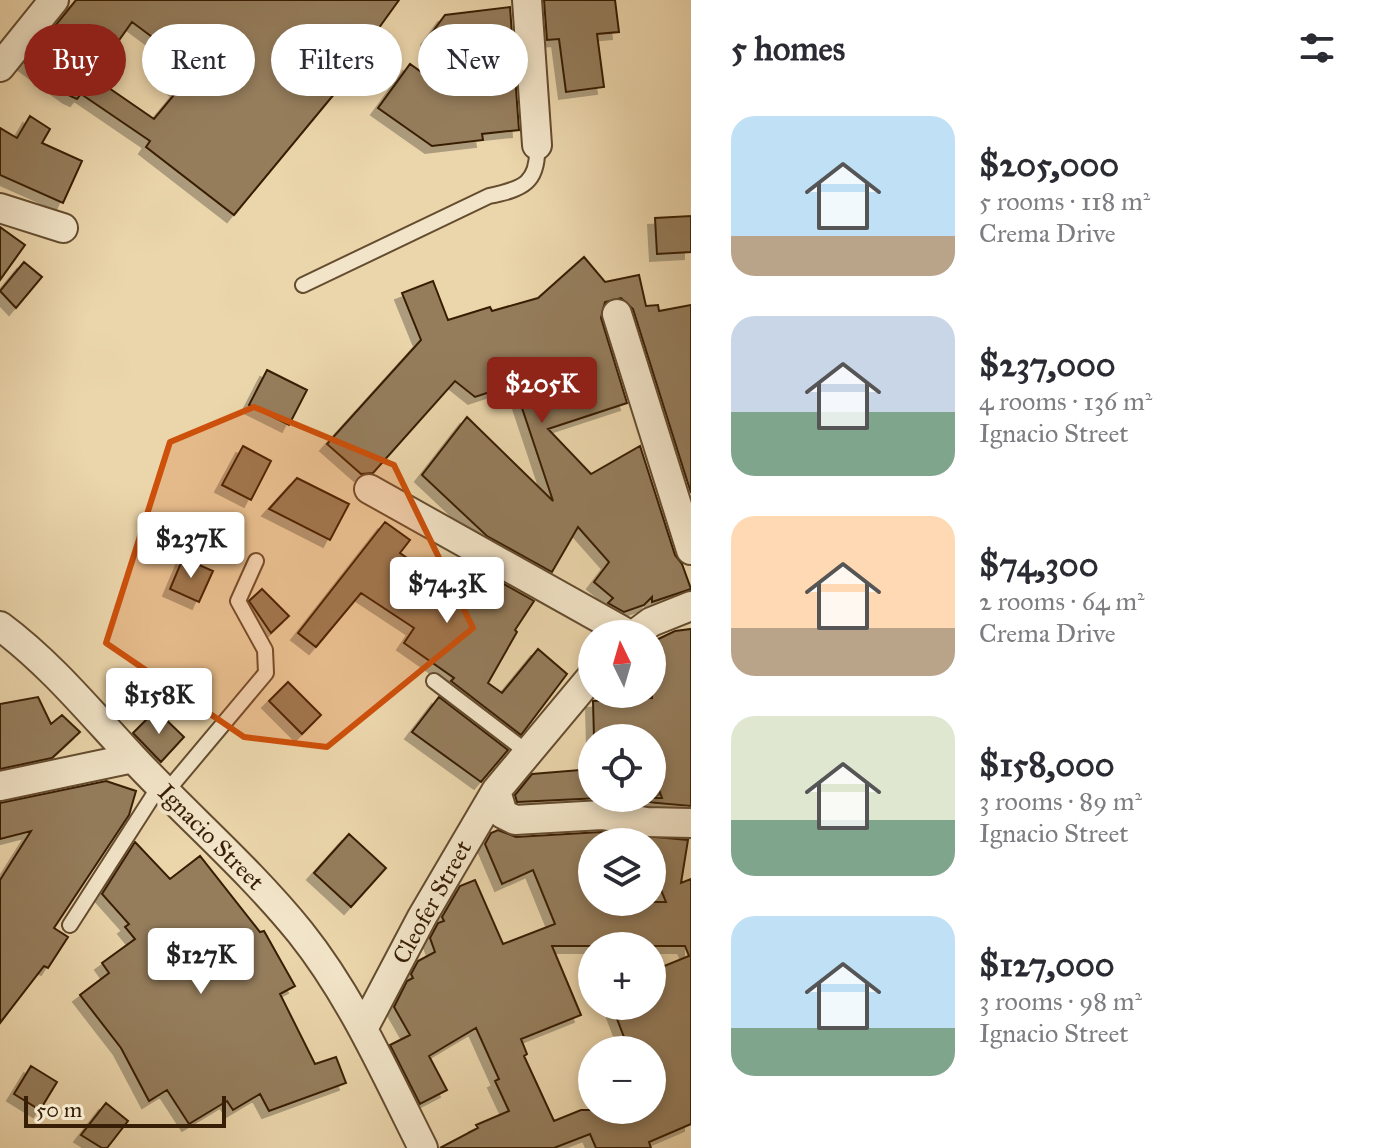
<!DOCTYPE html>
<html lang="en">
<head>
<meta charset="utf-8">
<style>
	body { margin:0; font-family:"IM FELL Great Primer",serif; background:#f2f2f3; color:#2b2b33; height:100vh; display:flex; flex-direction:column; font-size:30px; white-space:nowrap }
	* { box-sizing:border-box; margin:0 }
	p { font-size:26px; color:#7c7c81 }
	.icon { flex:none; width:44px; height:44px; fill:none; stroke:currentColor; stroke-width:2; stroke-linecap:round; stroke-linejoin:round }
	.map { position:relative; flex:1; overflow:hidden }
	.drawer { display:flex; flex-direction:column; background:#fff; width:688px }
	.drawer>* { flex:none }
	.top-card { position:absolute; left:24px; top:24px; width:546px; height:72px; display:flex; gap:16px }
	.needle { width:52px; rotate:355deg }
	.fabs { position:absolute; left:578px; top:620px; display:grid; gap:16px }
	.fabs a { display:grid; place-items:center; width:88px; height:88px; border-radius:50%; background:#fff; box-shadow:0 4px 12px #0003; font-size:40px }
	.scale { position:absolute; left:24px; bottom:20px; width:202px; box-sizing:border-box; padding-left:8px; border:4px solid #371e06; border-top:0; font-size:22px; line-height:28px; white-space:nowrap; color:#371e06; -webkit-text-stroke:6px #f2e4c8; paint-order:stroke }
	.price { position:absolute; translate:-50% -68px; padding:0 18px; border-radius:8px; background:#fff; color:#222; font-size:26px; line-height:52px; filter:drop-shadow(0 2px 4px #0008) }
	.price::after { content:''; position:absolute; left:50%; top:48px; width:24px; height:18px; margin-left:-12px; background:inherit; clip-path:polygon(0 0,100% 0,50% 100%) }
	.price.active { background:#8f2418; color:#fff }
	ul { padding:0; list-style:none }
	li { display:flex; align-items:center; gap:24px; height:200px; padding:0 40px }
	li span { display:grid; place-items:center; flex:none; width:224px; height:160px; border-radius:24px; color:#555 }
	li>.icon { margin-inline-start:auto }
	span .icon { width:96px; height:96px; fill:#fffc; stroke-width:1 }
	li b { font-size:34px }
	h2 { display:flex; justify-content:space-between; align-items:center; height:96px; padding:0 40px; font-size:34px }
	.tag { padding:0 28px; border-radius:36px; background:#fff; box-shadow:0 4px 12px #0003; font-size:28px; line-height:72px }
	.tag.active { background:#8f2418; color:#fff }
	main { display:flex; flex:1; min-height:0 }
	.map>svg:first-child { display:block }
</style>
</head>
<body>
<main>
<div class="map">
<svg width="691" height="1148" viewBox="0 0 691 1148">
	<defs>
		<filter id="shadow"><feDropShadow dx="-7" dy="7" stdDeviation="0" flood-color="#0004"/></filter>
	</defs>
	<rect width="100%" height="100%" fill="#ebd5ab"/>
	<filter id="stains"><feTurbulence type="fractalNoise" baseFrequency=".0025" numOctaves="4"/><feColorMatrix values="0 0 0 0 .2 0 0 0 0 .09 0 0 0 0 .02 0 0 0 .5 -.17"/></filter>
	<radialGradient id="worn" r=".72"><stop offset=".6" stop-color="#630" stop-opacity="0"/><stop offset="1" stop-color="#630" stop-opacity=".3"/></radialGradient>
	<g fill="none" stroke-linecap="round" stroke-linejoin="round">
		<path stroke="#7e6747" stroke-width="8" d="M 652,795 L 669,786
			M 623,809 L 646,798"/>
	</g>
	<path fill="#957d5c" stroke="#371e06" stroke-width="2" fill-rule="evenodd" filter="url(#shadow)" d="M 76,0 L 399,0 L 363,50 L 368,58 L 335,93 L 234,215 L 146,147 L 150,141 L 81,94 L 77,99 L 70,96 L 25,63 ZM 132,22 L 187,63 L 171,83 L 178,90 L 154,119 L 93,77 Z
		M 544,0 L 615,0 L 619,32 L 597,34 L 604,87 L 566,92 L 559,39 L 547,40 Z
		M 510,7 L 519,130 L 482,134 L 483,140 L 432,146 L 378,108 L 410,64 L 431,79 L 428,38 L 445,15 Z
		M 30,116 L 50,129 L 42,143 L 82,161 L 63,203 L 0,175 L 0,128 L 17,138 Z
		M 691,216 L 691,252 L 657,254 L 655,218 Z
		M 0,227 L 25,245 L 0,280 Z
		M 584,257 L 605,282 L 639,275 L 646,306 L 658,305 L 659,311 L 691,305 L 691,493 L 633,309 L 621,298 L 605,302 L 601,318 L 627,403 L 548,429 L 591,474 L 640,446 L 675,555 L 682,564 L 691,589 L 652,602 L 652,597 L 644,605 L 624,612 L 608,603 L 613,598 L 594,582 L 609,562 L 578,527 L 552,572 L 487,536 L 422,475 L 467,417 L 553,501 L 514,384 L 475,397 L 455,381 L 373,473 L 361,474 L 327,444 L 421,340 L 402,293 L 433,281 L 448,320 L 490,307 L 492,311 L 538,298 Z
		M 24,262 L 42,277 L 16,308 L 0,291 Z
		M 267,370 L 307,390 L 289,425 L 249,405 Z
		M 243,446 L 271,461 L 251,500 L 222,485 Z
		M 297,478 L 349,504 L 330,540 L 269,509 Z
		M 385,522 L 410,540 L 400,553 L 455,591 L 470,565 L 534,601 L 515,630 L 517,632 L 488,683 L 502,693 L 538,649 L 567,674 L 521,735 L 451,681 L 454,678 L 404,643 L 414,628 L 361,593 L 316,647 L 298,633 Z
		M 183,558 L 213,571 L 199,602 L 170,589 Z
		M 262,589 L 289,616 L 271,633 L 249,601 Z
		M 691,629 L 691,806 L 601,798 L 517,802 L 515,795 L 532,774 L 592,769 L 592,798 L 662,798 L 652,771 L 652,738 L 594,738 L 593,701 L 652,698 L 652,642 L 675,631 Z
		M 288,682 L 321,715 L 302,734 L 269,701 Z
		M 38,697 L 51,724 L 62,715 L 80,732 L 52,758 L 0,769 L 0,704 Z
		M 439,697 L 508,750 L 481,782 L 412,732 Z
		M 156,710 L 184,737 L 161,762 L 133,733 Z
		M 106,781 L 136,791 L 129,815 L 54,928 L 68,937 L 48,968 L 44,966 L 0,1023 L 0,880 L 31,831 L 0,839 L 0,803 Z
		M 498,830 L 516,837 L 601,832 L 688,840 L 681,883 L 691,879 L 691,1124 L 649,1142 L 651,1148 L 596,1148 L 590,1134 L 554,1148 L 440,1148 L 478,1128 L 476,1125 L 509,1111 L 495,1081 L 499,1079 L 476,1028 L 429,1056 L 447,1090 L 420,1104 L 390,1045 L 410,1035 L 394,1007 L 407,981 L 413,978 L 411,974 L 418,961 L 435,952 L 430,938 L 438,923 L 444,921 L 442,917 L 460,886 L 475,880 L 503,944 L 555,924 L 533,870 L 502,884 L 485,844 L 491,833 ZM 592,842 L 652,842 L 652,868 L 666,902 L 592,902 ZM 552,946 L 685,946 L 689,956 L 652,971 L 652,1006 L 612,1006 L 629,1050 L 652,1050 L 652,1110 L 581,1110 L 554,1121 L 524,1056 L 527,1054 L 521,1039 L 581,1015 Z
		M 349,834 L 386,868 L 351,907 L 314,873 Z
		M 135,842 L 170,879 L 200,856 L 260,932 L 264,931 L 295,986 L 280,994 L 315,1064 L 336,1057 L 346,1083 L 269,1111 L 260,1094 L 233,1110 L 227,1101 L 189,1124 L 167,1090 L 149,1101 L 121,1048 L 80,995 L 109,973 L 102,963 L 135,939 L 125,927 L 129,924 L 102,894 Z
		M 31,1066 L 57,1082 L 40,1110 L 14,1094 Z
		M 106,1103 L 128,1121 L 107,1148 L 102,1148 L 81,1135 Z"/>
	<g fill="none" stroke-linecap="round" stroke-linejoin="round">
		<defs>
			<path id="lane" d="M 303,285 L 489,196 C 523,189 539,183 537,145
				M 434,681 L 527,752
				M 167,791 L 266,673 L 265,650 L 238,601 L 256,561
				M 70,925 L 160,785"/>
			<path id="street" d="M 527,0 L 537,145
				M 0,67 L 54,0
				M 0,208 L 63,228
				M 617,314 L 691,550
				M 369,489 L 628,634
				M 0,626 C 51,664 89,711 133,758 C 188,817 249,869 300,932 C 352,997 386,1075 423,1148
				M 635,634 L 651,622 L 691,606
				M 0,786 L 133,758
				M 496,791 L 503,814 L 515,820 L 602,815 L 647,822 L 691,823
				M 363,1029 L 422,917 L 496,791 L 592,676"/>
		</defs>
		<use href="#lane" stroke="#644c2f" stroke-width="18"/>
		<use href="#street" stroke="#644c2f" stroke-width="32"/>
		<use href="#lane" stroke="#f2e4c8" stroke-width="14"/>
		<use href="#street" stroke="#f2e4c8" stroke-width="28"/>
	</g>
	<path fill="#cd500b" fill-opacity="0.2" stroke="#cd500b" stroke-width="6" stroke-linejoin="round" d="M 254,407 L 394,465 L 473,628 L 327,747 L 244,737 L 106,643 L 170,442 Z"/>
	<g text-anchor="middle" dominant-baseline="central" stroke-width="8" stroke-linejoin="round" paint-order="stroke">
		<g font-size="24" fill="#371e06" stroke="#f2e4c8">
			<text transform="translate(211 837) rotate(45)">Ignacio Street</text>
			<text transform="translate(432 902) rotate(-61)">Cleofer Street</text>
		</g>
	</g>
	<rect width="100%" height="100%" filter="url(#stains)"/>
	<rect width="100%" height="100%" fill="url(#worn)"/>
</svg>
<div class="fabs">
<a><svg class="needle" viewBox="-14 -14 28 28"><path d="M0-13l5 13h-10z" fill="#e53935"/><path d="M0 13l5-13h-10z" fill="#7c7c81"/></svg></a>
<a><svg class="icon" aria-label="locate" viewBox="0 0 24 24"><circle cx="12" cy="12" r="6"/><path d="M12 2v4M12 18v4M2 12h4M18 12h4"/></svg></a>
<a><svg class="icon" aria-label="layers" viewBox="0 0 24 24"><path d="M12 4l9 5-9 5-9-5zM3 14l9 5 9-5"/></svg></a>
<a>+</a>
<a>−</a>
</div>
<div class="scale">50 m</div>
<b class="price active" style="left:542px;top:425px">$205K</b>
<b class="price" style="left:191px;top:580px">$237K</b>
<b class="price" style="left:447px;top:625px">$74.3K</b>
<b class="price" style="left:159px;top:736px">$158K</b>
<b class="price" style="left:201px;top:996px">$127K</b>
<div class="top-card">
<a class="tag active">Buy</a>
<a class="tag">Rent</a>
<a class="tag">Filters</a>
<a class="tag">New</a>
</div>
</div>
<section class="drawer">
<h2>5 homes<svg class="icon" aria-label="filters" viewBox="0 0 24 24"><path d="M4 7h16M4 17h16"/><circle cx="9" cy="7" r="2"/><circle cx="15" cy="17" r="2"/></svg></h2>
<ul>
<li><span style="background:linear-gradient(#bfe0f5 75%,#b9a48a 0)"><svg class="icon" aria-label="home" viewBox="0 0 24 24"><path d="M3 11l9-7 9 7M6 9v11h12V9"/></svg></span><div><b>$205,000</b><p>5 rooms · 118 m²</p><p>Crema Drive</p></div></li>
<li><span style="background:linear-gradient(#c9d6e8 60%,#7fa58c 0)"><svg class="icon" aria-label="home" viewBox="0 0 24 24"><path d="M3 11l9-7 9 7M6 9v11h12V9"/></svg></span><div><b>$237,000</b><p>4 rooms · 136 m²</p><p>Ignacio Street</p></div></li>
<li><span style="background:linear-gradient(#ffd9b3 70%,#b9a48a 0)"><svg class="icon" aria-label="home" viewBox="0 0 24 24"><path d="M3 11l9-7 9 7M6 9v11h12V9"/></svg></span><div><b>$74,300</b><p>2 rooms · 64 m²</p><p>Crema Drive</p></div></li>
<li><span style="background:linear-gradient(#dfe7d0 65%,#7fa58c 0)"><svg class="icon" aria-label="home" viewBox="0 0 24 24"><path d="M3 11l9-7 9 7M6 9v11h12V9"/></svg></span><div><b>$158,000</b><p>3 rooms · 89 m²</p><p>Ignacio Street</p></div></li>
<li><span style="background:linear-gradient(#bfe0f5 70%,#7fa58c 0)"><svg class="icon" aria-label="home" viewBox="0 0 24 24"><path d="M3 11l9-7 9 7M6 9v11h12V9"/></svg></span><div><b>$127,000</b><p>3 rooms · 98 m²</p><p>Ignacio Street</p></div></li>
</ul>
</section>
</main>
</body>
</html>
